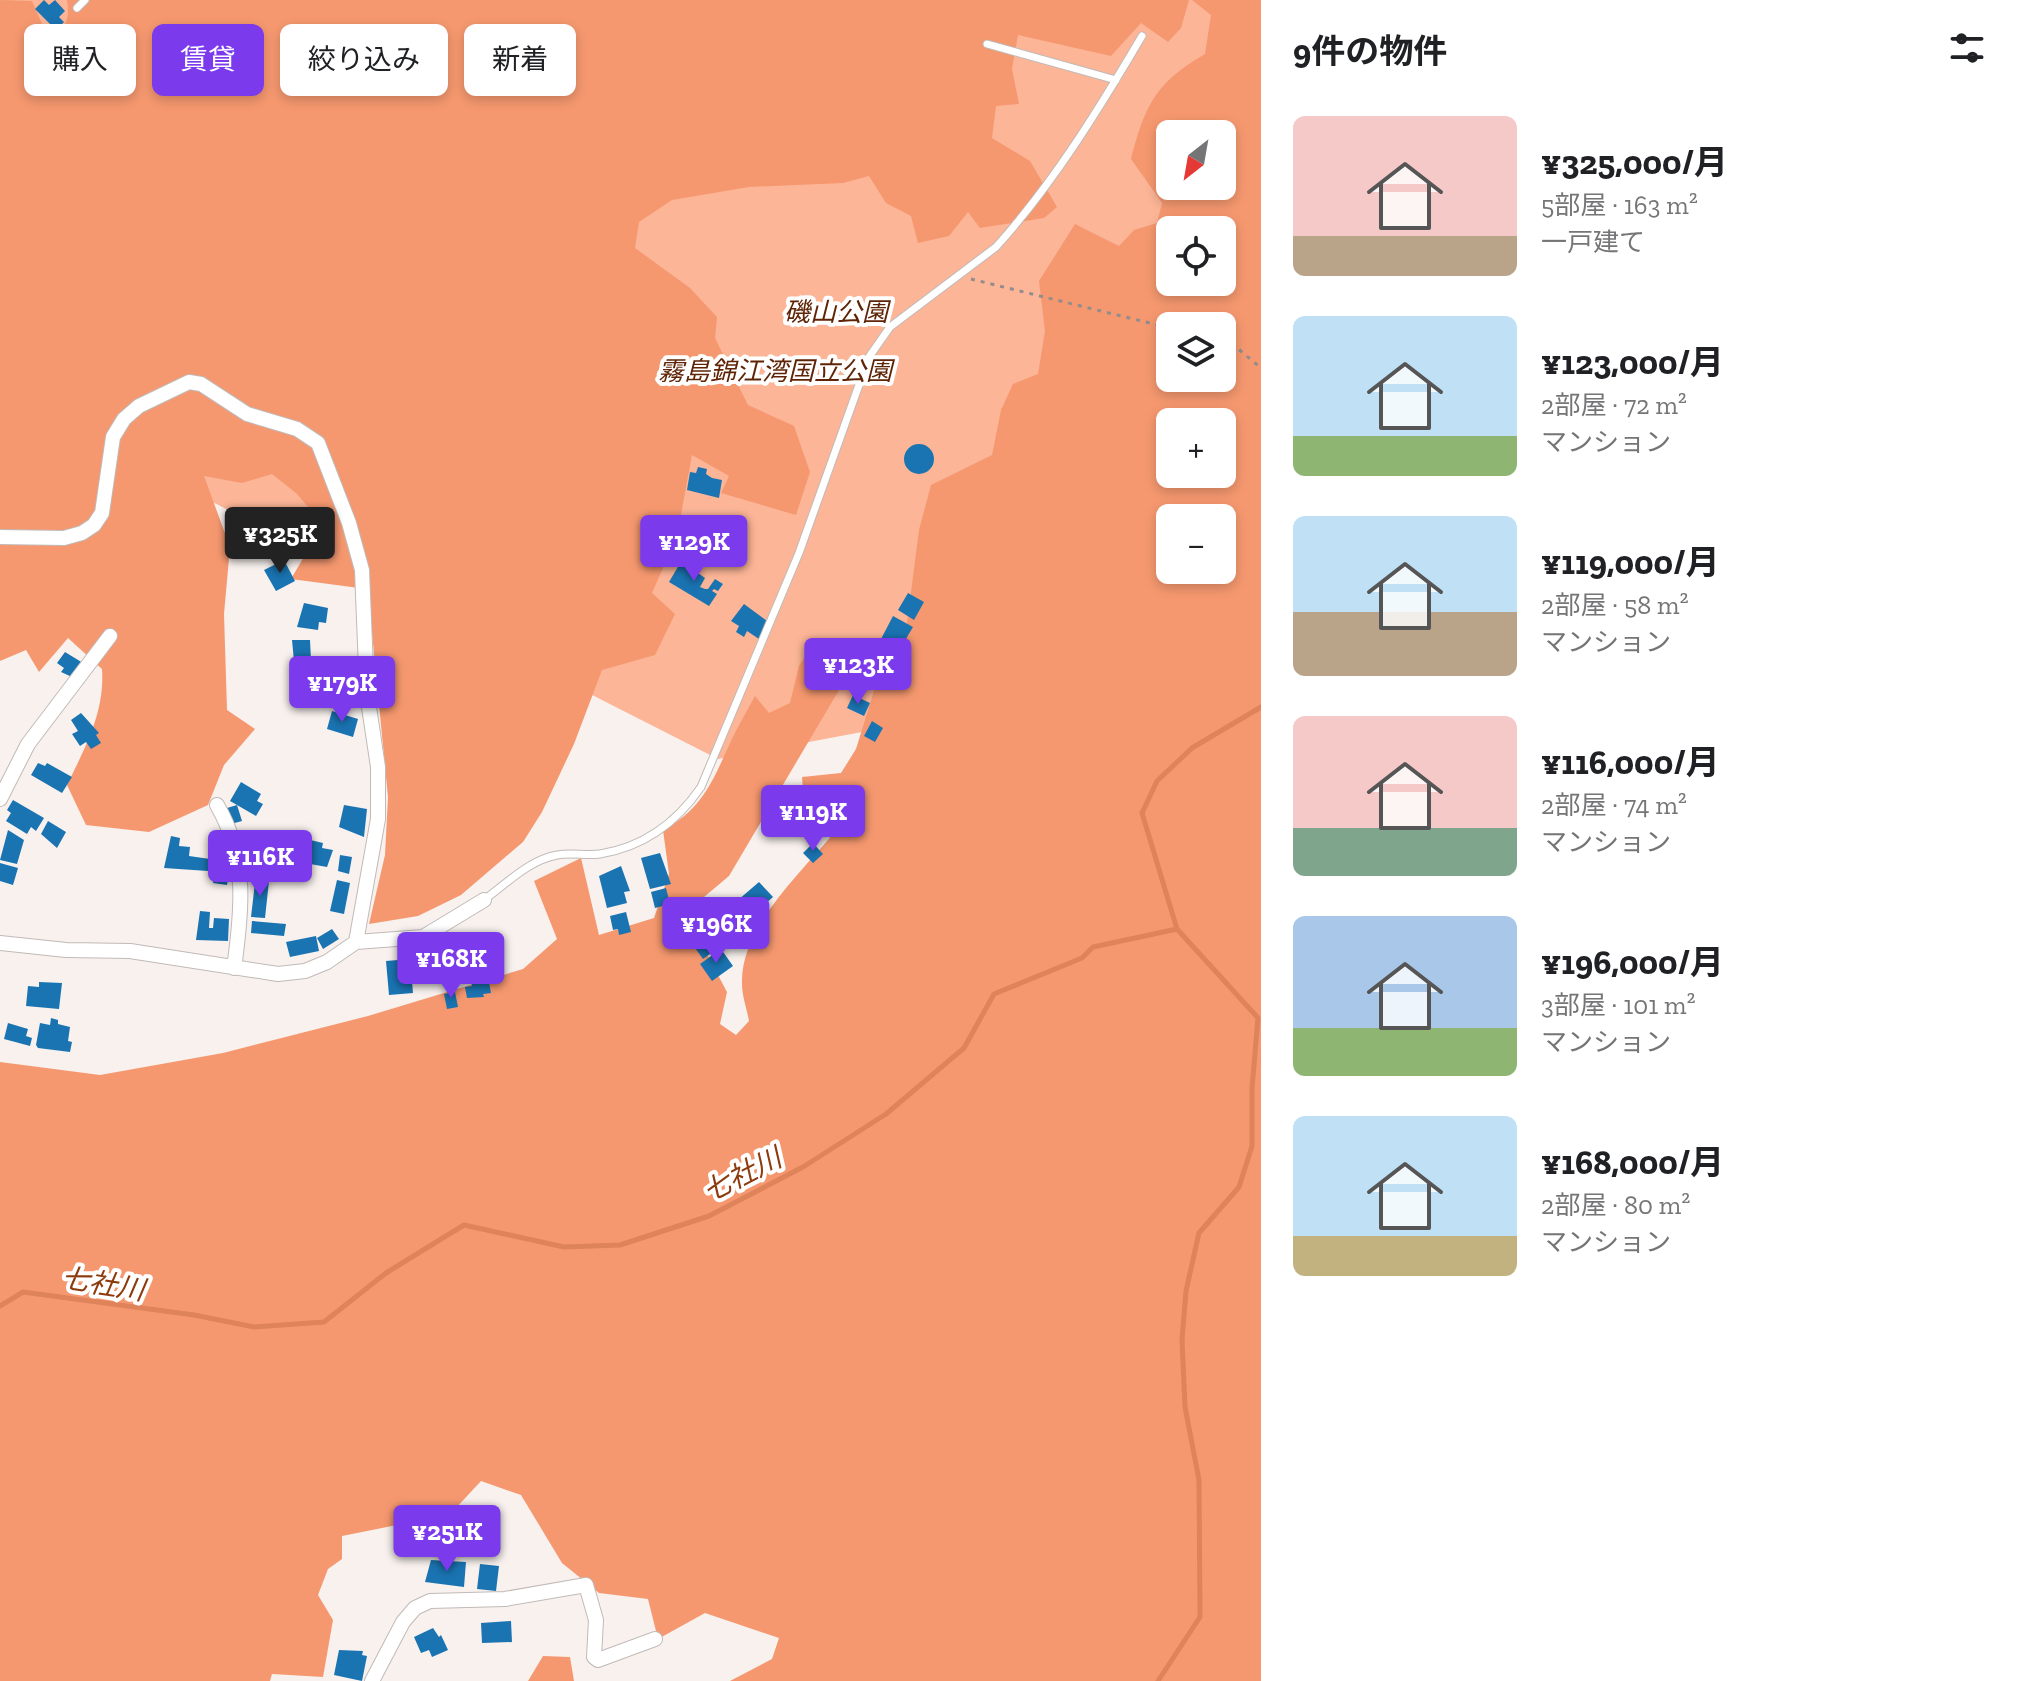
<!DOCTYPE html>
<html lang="ja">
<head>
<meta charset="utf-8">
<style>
	body { margin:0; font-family:"Zilla Slab","Noto Sans JP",serif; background:#f2f2f2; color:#202124; height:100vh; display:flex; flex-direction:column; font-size:30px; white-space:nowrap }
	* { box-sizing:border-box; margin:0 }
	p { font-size:26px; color:#757577 }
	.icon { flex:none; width:44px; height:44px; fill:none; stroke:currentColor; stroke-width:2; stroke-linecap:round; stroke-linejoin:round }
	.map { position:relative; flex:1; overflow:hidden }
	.panel { display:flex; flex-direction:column; background:#fff; width:760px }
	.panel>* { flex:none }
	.hud { position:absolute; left:24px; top:24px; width:760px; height:72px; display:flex; gap:16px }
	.needle { width:52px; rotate:211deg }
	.tools { position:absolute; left:1156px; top:120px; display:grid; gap:16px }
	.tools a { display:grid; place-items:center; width:80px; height:80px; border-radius:12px; background:#fff; box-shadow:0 4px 12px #0003; font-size:40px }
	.price { position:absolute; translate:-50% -68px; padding:0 18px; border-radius:8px; background:#7c3aed; color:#fff; font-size:26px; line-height:52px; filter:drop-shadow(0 2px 4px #0008) }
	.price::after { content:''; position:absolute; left:50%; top:48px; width:24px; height:18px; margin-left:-12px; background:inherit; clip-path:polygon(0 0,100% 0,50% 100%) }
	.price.on { background:#222; color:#fff }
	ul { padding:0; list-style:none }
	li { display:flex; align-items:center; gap:24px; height:200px; padding:0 32px }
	li span { display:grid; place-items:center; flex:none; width:224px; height:160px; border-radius:12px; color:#555 }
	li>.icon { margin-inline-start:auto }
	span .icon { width:96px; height:96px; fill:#fffc; stroke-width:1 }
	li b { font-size:34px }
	h2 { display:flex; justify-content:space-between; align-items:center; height:96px; padding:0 32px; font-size:34px }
	.chip { padding:0 28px; border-radius:12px; background:#fff; box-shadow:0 4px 12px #0003; font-size:28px; line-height:72px }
	.chip.on { background:#7c3aed; color:#fff }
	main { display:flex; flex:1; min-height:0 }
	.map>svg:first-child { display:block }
</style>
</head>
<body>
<main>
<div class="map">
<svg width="1261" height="1681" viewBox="0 0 1261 1681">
	<rect width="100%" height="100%" fill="#f8f1ee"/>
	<path fill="#fcb597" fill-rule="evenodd" d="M 0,0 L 1261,0 L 1261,657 L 718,759 L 124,457 L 0,484 ZM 1170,134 L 1222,134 L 1222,186 L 1170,186 ZM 1170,230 L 1222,230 L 1222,282 L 1170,282 ZM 1170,326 L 1222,326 L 1222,378 L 1170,378 ZM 1170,422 L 1222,422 L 1222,474 L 1170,474 ZM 1170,518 L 1222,518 L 1222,570 L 1170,570 Z"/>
	<path fill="#f5986f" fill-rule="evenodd" d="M 0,0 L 32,1 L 49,40 C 66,29 70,20 67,0 L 1189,0 L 1181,28 L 1168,42 L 1141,23 L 1111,56 L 1018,35 L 1012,69 L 1019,104 L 996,106 L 992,138 L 1030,161 L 1057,207 L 1044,218 L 980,228 L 968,212 L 949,236 L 918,243 L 911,216 L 886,203 L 869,176 L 843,183 L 749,187 L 672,200 L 639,222 L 635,248 L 690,288 L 717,317 L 715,338 L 748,405 L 794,426 L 810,472 L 796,515 L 721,493 L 729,476 L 692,455 L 677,536 L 652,593 L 675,614 L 655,655 L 602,670 L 574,744 L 542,812 L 523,842 L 461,895 L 418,916 L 369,924 L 385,855 L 388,797 L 369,602 L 359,588 L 291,579 L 323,524 L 296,493 L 272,474 L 242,483 L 204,476 L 230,547 L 224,614 L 227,710 L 255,729 L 224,765 L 208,805 L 149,832 L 86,825 L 67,785 C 85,748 105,712 102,669 L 68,638 L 39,672 L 26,650 L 0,661 Z
		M 1192,0 L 1261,0 L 1261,1681 L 730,1681 L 772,1659 L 779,1638 L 705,1613 L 658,1639 L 648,1599 L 599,1593 L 562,1563 L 521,1495 L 481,1481 L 455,1509 L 412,1522 L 342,1536 L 342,1559 L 328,1569 L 318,1595 L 333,1620 L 323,1677 L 272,1674 L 270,1681 L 0,1681 L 0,1062 L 100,1075 L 223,1053 L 368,1016 L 523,969 L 557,939 L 534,881 L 581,858 L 599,935 L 654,918 L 669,874 L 663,830 C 703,809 713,780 731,741 C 738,726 747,711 755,696 L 769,713 L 790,703 L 799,666 L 815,641 L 841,666 L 842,685 L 729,876 L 685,913 L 727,992 L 720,1024 L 736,1035 L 749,1021 C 747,1009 742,996 742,984 C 740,928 800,874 833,834 L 804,804 L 802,777 L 841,773 L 856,749 L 877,681 L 895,653 L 907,623 L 919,530 L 931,485 L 992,455 L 1001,410 L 1013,384 L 1038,374 L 1045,331 L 1039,281 L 1075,224 L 1119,246 L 1134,230 L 1157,223 L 1162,203 L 1131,159 C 1145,106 1155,83 1205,54 L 1211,15 ZM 1170,134 L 1222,134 L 1222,186 L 1170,186 ZM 1170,230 L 1222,230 L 1222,282 L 1170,282 ZM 1170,326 L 1222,326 L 1222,378 L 1170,378 ZM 1170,422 L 1222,422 L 1222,474 L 1170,474 ZM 1170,518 L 1222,518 L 1222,570 L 1170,570 Z
		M 543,1656 L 570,1657 L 574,1681 L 528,1681 Z"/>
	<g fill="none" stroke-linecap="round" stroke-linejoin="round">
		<path stroke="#df835b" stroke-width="5" d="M 0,1306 L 23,1292 L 194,1315 L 254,1327 L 324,1322 L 386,1273 L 464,1225 L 564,1247 L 620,1245 L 709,1216 L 803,1167 L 886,1114 L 964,1048 L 994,994 L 1082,958 L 1093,947 L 1177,929 L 1142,813 L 1157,781 L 1192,748 L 1261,707
			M 1158,1681 L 1200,1617 L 1199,1480 L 1185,1407 L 1182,1340 L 1186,1291 L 1199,1233 L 1239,1187 L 1252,1146 L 1252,1088 L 1258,1018 L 1177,929"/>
	</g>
	<path fill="#1a74b2" d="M 44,0 L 49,5 L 55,0 L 65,11 L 59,17 L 64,22 L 56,30 L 35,9 Z
		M904 459a15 15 0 1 1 30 0a15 15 0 1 1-30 0Z
		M 698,467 L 707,469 L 706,474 L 712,478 L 722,480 L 719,498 L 687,490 L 690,472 L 696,473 Z
		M 692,516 L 710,520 L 705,538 L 701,537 L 700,543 L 693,542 L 694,538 L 689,535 Z
		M 284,560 L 295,581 L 276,591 L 264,570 Z
		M 682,560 L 694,568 L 696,564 L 701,567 L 698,573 L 705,578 L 700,587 L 705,589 L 708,589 L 715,579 L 723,584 L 718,591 L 714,589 L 712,591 L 717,594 L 709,606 L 669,582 Z
		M 908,593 L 924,602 L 914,620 L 898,610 Z
		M 304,603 L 328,608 L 326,623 L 319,622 L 318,630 L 297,627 Z
		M 744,604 L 767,621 L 759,639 L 747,631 L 744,637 L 736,632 L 739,626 L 731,621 Z
		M 893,616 L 913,627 L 900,649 L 881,639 Z
		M 292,640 L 310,640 L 311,660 L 294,661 Z
		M 65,652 L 83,663 L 72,677 L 61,672 L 64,668 L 57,663 Z
		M 853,695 L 870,703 L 864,716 L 847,708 Z
		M 332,711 L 358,719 L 353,737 L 327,729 Z
		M 81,713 L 99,733 L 96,735 L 101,743 L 91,749 L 86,742 L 80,746 L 72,734 L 78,731 L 71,720 Z
		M 872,721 L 883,728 L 875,742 L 864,736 Z
		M 38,763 L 45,766 L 47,763 L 72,777 L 62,793 L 31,775 Z
		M 241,782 L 261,794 L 257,801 L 263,804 L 256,816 L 237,805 L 242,821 L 231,824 L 227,808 L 237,805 L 230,801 Z
		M 13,800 L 44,818 L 36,831 L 31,827 L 27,834 L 6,821 L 11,813 L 7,810 Z
		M 344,805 L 367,809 L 364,837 L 339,827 Z
		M 48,821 L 66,832 L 57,848 L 41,834 Z
		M 8,830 L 24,840 L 17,864 L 0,860 Z
		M 171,836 L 180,838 L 179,846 L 190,847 L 189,856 L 210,859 L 208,871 L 164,868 Z
		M 306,839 L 323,843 L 322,848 L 333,850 L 327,867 L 299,862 L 300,843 L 305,844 Z
		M 813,843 L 823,854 L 813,863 L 803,853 Z
		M 660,853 L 671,884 L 650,889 L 641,858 Z
		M 340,855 L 352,857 L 349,874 L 338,871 Z
		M 217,859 L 231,862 L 227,885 L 213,883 Z
		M 0,863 L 18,868 L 13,885 L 0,881 Z
		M 621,866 L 630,891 L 624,892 L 627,903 L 607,908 L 599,876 Z
		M 256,874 L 262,874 L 261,880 L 269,881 L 265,918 L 251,917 Z
		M 337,880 L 350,883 L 344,914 L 330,911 Z
		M 759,882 L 773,897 L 738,928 L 724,912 Z
		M 666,888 L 670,904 L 655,908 L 651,892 Z
		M 200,911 L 210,912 L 209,928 L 213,928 L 214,918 L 229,919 L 228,941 L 196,940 Z
		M 697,911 L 712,932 L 696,943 L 681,922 Z
		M 626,912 L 631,932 L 619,935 L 618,929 L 613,930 L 610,916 Z
		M 252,921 L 286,924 L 284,936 L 251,933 Z
		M 332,929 L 339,939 L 323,949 L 317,938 Z
		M 714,935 L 722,945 L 703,959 L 695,948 Z
		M 316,936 L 319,951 L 290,957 L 286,942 Z
		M 721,949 L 733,966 L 712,981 L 700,964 Z
		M 410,959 L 413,993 L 389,995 L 386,961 Z
		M 479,975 L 481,984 L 489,982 L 491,993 L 483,994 L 484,997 L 467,998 L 465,987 L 472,986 L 470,977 Z
		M 39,982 L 62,983 L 59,1009 L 26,1006 L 28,986 L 39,987 Z
		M 455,992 L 458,1007 L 447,1009 L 444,994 Z
		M 51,1018 L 58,1020 L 58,1024 L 70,1027 L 68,1041 L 72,1042 L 70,1052 L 38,1048 L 36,1045 L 40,1023 L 50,1025 Z
		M 8,1023 L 28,1029 L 26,1036 L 32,1038 L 30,1046 L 4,1039 Z
		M 431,1560 L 466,1562 L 464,1587 L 425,1582 Z
		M 480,1564 L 499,1566 L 496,1591 L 477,1589 Z
		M 511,1621 L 512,1642 L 482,1643 L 481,1623 Z
		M 433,1628 L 439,1637 L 441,1635 L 448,1650 L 432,1657 L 429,1650 L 421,1653 L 414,1637 Z
		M 339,1650 L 363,1651 L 362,1655 L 367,1656 L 362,1681 L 334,1675 Z"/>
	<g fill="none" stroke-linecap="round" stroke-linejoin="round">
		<defs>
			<path id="service" d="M 77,8 L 85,0
				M 987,44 L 1116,80
				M 484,900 C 506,884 529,860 557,855 C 571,852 586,856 600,854 C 643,847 677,822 701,787 L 799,553 L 869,357 L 890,327 L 996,247 C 1053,184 1099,109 1142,36"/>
			<path id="minor" d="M 0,537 L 64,538 L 82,533 L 94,525 L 102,513 L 113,437 L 124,419 L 139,406 L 189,382 L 201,384 L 247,414 L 297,429 L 318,443 L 349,523 L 362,570 L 367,694 L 378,767 L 378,819 L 356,942
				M 0,799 L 28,744 L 110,636
				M 217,805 C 248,858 242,911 234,968
				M 0,943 L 66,950 L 130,951 L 278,974 L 305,971 L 327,962 L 356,942 L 423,937 L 484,900
				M 372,1681 L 403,1622 L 415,1608 L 430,1601 L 505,1599 L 586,1585 L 596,1620 L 594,1657 L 598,1660 L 655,1639"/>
		</defs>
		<use href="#service" stroke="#c1bab7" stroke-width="9"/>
		<use href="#minor" stroke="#c1bab7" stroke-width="16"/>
		<path stroke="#928d8c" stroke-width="3" stroke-dasharray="4 6" stroke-linecap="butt" d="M 971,279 L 1170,328
			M 1222,341 L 1230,342 L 1261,368"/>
		<use href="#service" stroke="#fff" stroke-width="7"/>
		<use href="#minor" stroke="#fff" stroke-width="14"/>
	</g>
	<g text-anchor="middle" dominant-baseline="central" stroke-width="8" stroke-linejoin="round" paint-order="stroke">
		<g font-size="26" font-style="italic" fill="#5e2405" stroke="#fff">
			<text x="836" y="312">磯山公園</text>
			<text x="775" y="371">霧島錦江湾国立公園</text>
		</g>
		<g font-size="28" font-style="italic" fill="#8d3a0d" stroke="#fff">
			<text transform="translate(742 1175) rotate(-27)">七社川</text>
			<text transform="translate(103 1284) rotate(9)">七社川</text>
		</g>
	</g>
</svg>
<div class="tools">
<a><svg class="needle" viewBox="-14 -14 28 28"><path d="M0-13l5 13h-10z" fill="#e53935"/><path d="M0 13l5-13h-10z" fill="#757577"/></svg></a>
<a><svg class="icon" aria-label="locate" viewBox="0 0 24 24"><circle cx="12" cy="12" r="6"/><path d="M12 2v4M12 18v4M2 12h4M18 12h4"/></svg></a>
<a><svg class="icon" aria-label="layers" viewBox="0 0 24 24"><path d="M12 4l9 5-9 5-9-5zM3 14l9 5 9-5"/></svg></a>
<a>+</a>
<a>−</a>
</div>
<b class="price on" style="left:280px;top:575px">¥325K</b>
<b class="price" style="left:694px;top:583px">¥129K</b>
<b class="price" style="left:858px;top:706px">¥123K</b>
<b class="price" style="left:342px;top:724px">¥179K</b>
<b class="price" style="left:813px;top:853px">¥119K</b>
<b class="price" style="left:260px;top:898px">¥116K</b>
<b class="price" style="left:716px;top:965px">¥196K</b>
<b class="price" style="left:451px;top:1000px">¥168K</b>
<b class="price" style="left:447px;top:1573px">¥251K</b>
<div class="hud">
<a class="chip">購入</a>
<a class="chip on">賃貸</a>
<a class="chip">絞り込み</a>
<a class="chip">新着</a>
</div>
</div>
<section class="panel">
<h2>9件の物件<svg class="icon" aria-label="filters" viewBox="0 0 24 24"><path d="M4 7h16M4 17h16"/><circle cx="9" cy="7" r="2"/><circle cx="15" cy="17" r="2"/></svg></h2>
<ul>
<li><span style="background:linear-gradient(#f6c9c9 75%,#b9a48a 0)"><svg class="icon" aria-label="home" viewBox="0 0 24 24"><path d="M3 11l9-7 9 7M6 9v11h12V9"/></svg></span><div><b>¥325,000/月</b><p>5部屋 · 163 m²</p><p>一戸建て</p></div></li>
<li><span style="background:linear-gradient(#bfe0f5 75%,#8fb573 0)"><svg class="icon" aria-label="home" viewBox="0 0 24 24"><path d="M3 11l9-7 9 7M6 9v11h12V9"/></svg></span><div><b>¥123,000/月</b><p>2部屋 · 72 m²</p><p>マンション</p></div></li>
<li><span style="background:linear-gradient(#bfe0f5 60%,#b9a48a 0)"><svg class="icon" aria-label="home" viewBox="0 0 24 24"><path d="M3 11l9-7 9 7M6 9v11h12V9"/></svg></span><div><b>¥119,000/月</b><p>2部屋 · 58 m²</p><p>マンション</p></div></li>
<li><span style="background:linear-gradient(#f6c9c9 70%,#7fa58c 0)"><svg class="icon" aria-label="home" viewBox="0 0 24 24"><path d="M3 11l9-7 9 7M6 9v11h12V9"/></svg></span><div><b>¥116,000/月</b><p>2部屋 · 74 m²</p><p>マンション</p></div></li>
<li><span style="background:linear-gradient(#a9c7e8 70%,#8fb573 0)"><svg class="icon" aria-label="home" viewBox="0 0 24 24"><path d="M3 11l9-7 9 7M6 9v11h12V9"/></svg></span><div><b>¥196,000/月</b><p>3部屋 · 101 m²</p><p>マンション</p></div></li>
<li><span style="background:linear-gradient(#bfe0f5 75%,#c2b280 0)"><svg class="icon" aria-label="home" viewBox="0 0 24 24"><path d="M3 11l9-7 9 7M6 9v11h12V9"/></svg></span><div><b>¥168,000/月</b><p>2部屋 · 80 m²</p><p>マンション</p></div></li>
</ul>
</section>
</main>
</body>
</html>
